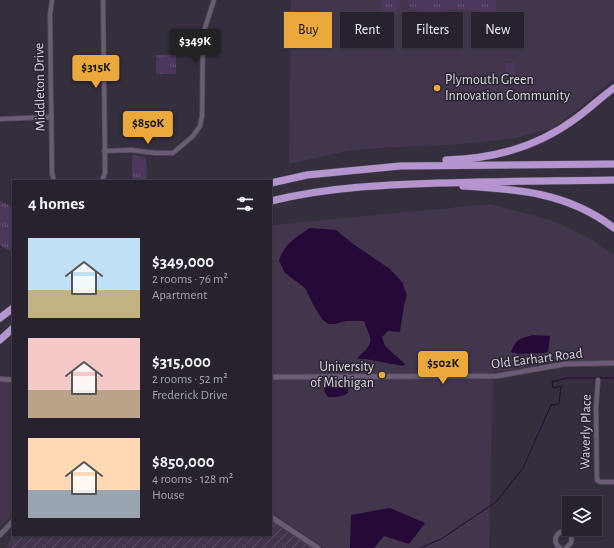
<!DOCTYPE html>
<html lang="en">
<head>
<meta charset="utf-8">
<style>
	body { margin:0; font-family:"Alegreya Sans",sans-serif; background:#342f3a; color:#f1f3f6; height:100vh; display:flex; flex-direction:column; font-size:15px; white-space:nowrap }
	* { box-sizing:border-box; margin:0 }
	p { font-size:13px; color:#a5a4aa }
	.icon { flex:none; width:22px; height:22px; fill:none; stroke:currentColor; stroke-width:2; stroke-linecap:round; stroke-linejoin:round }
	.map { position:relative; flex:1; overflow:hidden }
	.sheet { position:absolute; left:12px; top:180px; width:260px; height:356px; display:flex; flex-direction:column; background:#28222e; border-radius:0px; box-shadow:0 1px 3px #0004,0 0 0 1px #443f4a }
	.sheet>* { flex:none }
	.banner { position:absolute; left:284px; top:12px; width:270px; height:36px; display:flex; gap:8px }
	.tools { position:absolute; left:562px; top:496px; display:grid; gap:8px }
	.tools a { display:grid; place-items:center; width:40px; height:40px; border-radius:0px; background:#28222e; box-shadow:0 1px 3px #0004,0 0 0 1px #443f4a; font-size:20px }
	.price { position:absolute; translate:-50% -34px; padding:0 9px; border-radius:4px; background:#eca93b; color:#111; font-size:13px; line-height:26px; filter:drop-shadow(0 1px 2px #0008) }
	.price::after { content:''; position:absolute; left:50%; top:24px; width:12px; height:9px; margin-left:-6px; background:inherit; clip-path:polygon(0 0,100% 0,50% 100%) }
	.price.on { background:#222; color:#fff }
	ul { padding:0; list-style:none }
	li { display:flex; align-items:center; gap:12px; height:100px; padding:0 16px }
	li span { display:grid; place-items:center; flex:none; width:112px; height:80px; border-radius:0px; color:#555 }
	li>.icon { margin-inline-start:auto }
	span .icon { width:48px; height:48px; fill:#fffc; stroke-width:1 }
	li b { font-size:17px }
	h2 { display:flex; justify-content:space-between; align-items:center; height:48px; padding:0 16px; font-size:17px }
	.tag { padding:0 14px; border-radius:0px; background:#28222e; box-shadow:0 1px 3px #0004,0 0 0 1px #443f4a; font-size:14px; line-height:36px }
	.tag.on { background:#eca93b; color:#111 }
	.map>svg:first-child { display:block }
</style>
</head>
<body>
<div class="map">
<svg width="614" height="548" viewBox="0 0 614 548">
	<defs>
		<pattern id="industrial-furrows" width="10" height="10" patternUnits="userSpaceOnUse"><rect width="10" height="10" fill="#41364b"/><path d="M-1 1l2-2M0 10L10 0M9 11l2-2" fill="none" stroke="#5c5264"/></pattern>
		<pattern id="grass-tufts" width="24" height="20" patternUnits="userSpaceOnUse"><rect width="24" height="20" fill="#4c385d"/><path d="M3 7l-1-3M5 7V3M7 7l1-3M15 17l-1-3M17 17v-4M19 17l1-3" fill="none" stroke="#655474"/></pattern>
	</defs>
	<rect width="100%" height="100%" fill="#352e3d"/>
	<path fill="#41364b" d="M 291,0 L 614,0 L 614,79 L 573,113 L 553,128 L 516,138 L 463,144 L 378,148 L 347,151 L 289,164 Z
		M 490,204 L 551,220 L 591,239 L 614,255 L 614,360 L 554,362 L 512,370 L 493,372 L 489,548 L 325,548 L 271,513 L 271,225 Z
		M 0,381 L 13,383 L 13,514 L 0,527 Z"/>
	<path fill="url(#industrial-furrows)" d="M 271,521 L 313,548 L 5,548 L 14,535 L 271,535 Z"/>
	<path fill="url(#grass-tufts)" d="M 382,0 L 401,0 C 399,11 394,23 382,26 C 375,28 366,26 360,26 L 360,15 L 378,15 L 381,12 Z
		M 408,0 L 496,0 L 496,12 L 458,9 L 435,12 L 409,10 Z
		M 156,55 L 176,55 L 176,74 L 156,74 Z
		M 132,155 L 146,158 L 147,181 L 132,181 Z
		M 0,201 L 13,207 L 13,253 L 0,245 Z"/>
	<path fill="#4c385d" d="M 505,63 L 515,63 L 515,82 L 506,82 Z"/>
	<path fill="#260839" d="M 310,228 L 336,230 L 353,244 L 390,269 L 402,282 L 407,295 L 404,305 L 400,332 L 388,331 L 382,337 L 385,346 L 405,364 L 403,366 L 365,359 L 358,359 L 358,357 C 376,342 371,340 364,321 L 346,321 L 335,324 L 328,324 L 322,319 L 314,306 L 305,288 L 285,273 L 279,261 C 283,245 296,237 310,228 Z
		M 533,335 L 550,336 L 548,352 L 544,353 L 518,354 L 511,352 C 517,338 519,339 533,335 Z
		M 324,384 L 349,384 L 348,393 C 341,397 336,398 328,397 L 324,391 Z
		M 390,508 L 425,523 L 409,544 L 384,536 L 374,548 L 350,548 L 351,515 Z"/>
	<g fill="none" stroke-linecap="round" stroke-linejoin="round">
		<path stroke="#260839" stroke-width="1" d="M 420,548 L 441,539 L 496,502 L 523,468 L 551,405 L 559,404 L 561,386 L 553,388 L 552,382 L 567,378 L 614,378"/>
		<defs>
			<path id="minor" d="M 52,0 L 50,15 L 52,173 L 54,181
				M 0,119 L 51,117
				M 104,151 L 131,150 L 155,153 L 173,153 L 193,136 L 200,126 L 202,116 L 203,34 L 214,0
				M 102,181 L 105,173 L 105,155 L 103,0
				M 598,380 L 596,408 L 597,480 L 600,482 L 614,482
				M 560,548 C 553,543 554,534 563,531 C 569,532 573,536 571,543 L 566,548"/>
			<path id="tertiary" d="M 271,377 L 497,376 L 565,364 L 614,363
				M 0,379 L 13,380
				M 271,517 L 318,548
				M 0,535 L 13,521"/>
			<path id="motorway" d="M 446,160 C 493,159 537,147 575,119 C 589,109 600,98 614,88
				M 271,183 L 307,175 L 400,166 L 614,164
				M 463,186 C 518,189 569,193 614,228
				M 271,201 C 327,187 383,185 440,183 C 498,181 556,181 614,180
				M 0,318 L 13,308
				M 0,340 L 13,328"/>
		</defs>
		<use href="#minor" stroke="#534c5a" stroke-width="5.5"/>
		<use href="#tertiary" stroke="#534c5a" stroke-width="6"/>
		<use href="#motorway" stroke="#534c5a" stroke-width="8"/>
		<use href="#minor" stroke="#695c74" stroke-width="4"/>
		<use href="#tertiary" stroke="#695c74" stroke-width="4.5"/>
		<use href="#motorway" stroke="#b495d0" stroke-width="7"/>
	</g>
	<g fill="#eca93b" stroke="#2b2432" stroke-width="1.5">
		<circle cx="437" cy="88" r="4"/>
		<circle cx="382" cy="375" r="4"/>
	</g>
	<g text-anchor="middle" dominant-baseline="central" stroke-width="3" stroke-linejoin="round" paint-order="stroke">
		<g font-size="14" fill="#dad5de" stroke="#2b2432" text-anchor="start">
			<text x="445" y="80">Plymouth Green<tspan x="445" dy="16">Innovation Community</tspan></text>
			<text x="374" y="367" text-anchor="end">University<tspan x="374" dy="16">of Michigan</tspan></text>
		</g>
		<g font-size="14" fill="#dad5de" stroke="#2b2432">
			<text transform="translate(40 87) rotate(-91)">Middleton Drive</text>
			<text transform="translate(537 359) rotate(-7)">Old Earhart Road</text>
			<text transform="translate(586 432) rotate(-89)">Waverly Place</text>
		</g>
	</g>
</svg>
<div class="tools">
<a><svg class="icon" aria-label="layers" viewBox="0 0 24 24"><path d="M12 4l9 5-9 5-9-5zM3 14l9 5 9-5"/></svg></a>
</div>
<b class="price on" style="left:195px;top:63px">$349K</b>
<b class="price" style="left:96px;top:89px">$315K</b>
<b class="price" style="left:148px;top:145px">$850K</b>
<b class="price" style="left:443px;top:385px">$502K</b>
<div class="banner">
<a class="tag on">Buy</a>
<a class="tag">Rent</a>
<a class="tag">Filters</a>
<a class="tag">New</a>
</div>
<section class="sheet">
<h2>4 homes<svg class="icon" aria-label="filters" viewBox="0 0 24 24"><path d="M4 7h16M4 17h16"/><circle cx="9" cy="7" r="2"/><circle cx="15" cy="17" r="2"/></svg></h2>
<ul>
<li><span style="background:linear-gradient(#bfe0f5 65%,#c2b280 0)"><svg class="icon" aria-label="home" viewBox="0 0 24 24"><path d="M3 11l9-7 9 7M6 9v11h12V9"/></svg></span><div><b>$349,000</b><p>2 rooms · 76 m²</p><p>Apartment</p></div></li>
<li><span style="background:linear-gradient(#f6c9c9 65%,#b9a48a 0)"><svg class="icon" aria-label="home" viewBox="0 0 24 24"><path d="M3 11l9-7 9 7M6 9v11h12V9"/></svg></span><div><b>$315,000</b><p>2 rooms · 52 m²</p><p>Frederick Drive</p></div></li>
<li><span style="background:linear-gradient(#ffd9b3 65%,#9aa5b1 0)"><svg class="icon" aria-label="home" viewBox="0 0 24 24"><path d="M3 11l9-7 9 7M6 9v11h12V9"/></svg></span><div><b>$850,000</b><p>4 rooms · 128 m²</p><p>House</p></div></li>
</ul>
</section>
</div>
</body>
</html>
